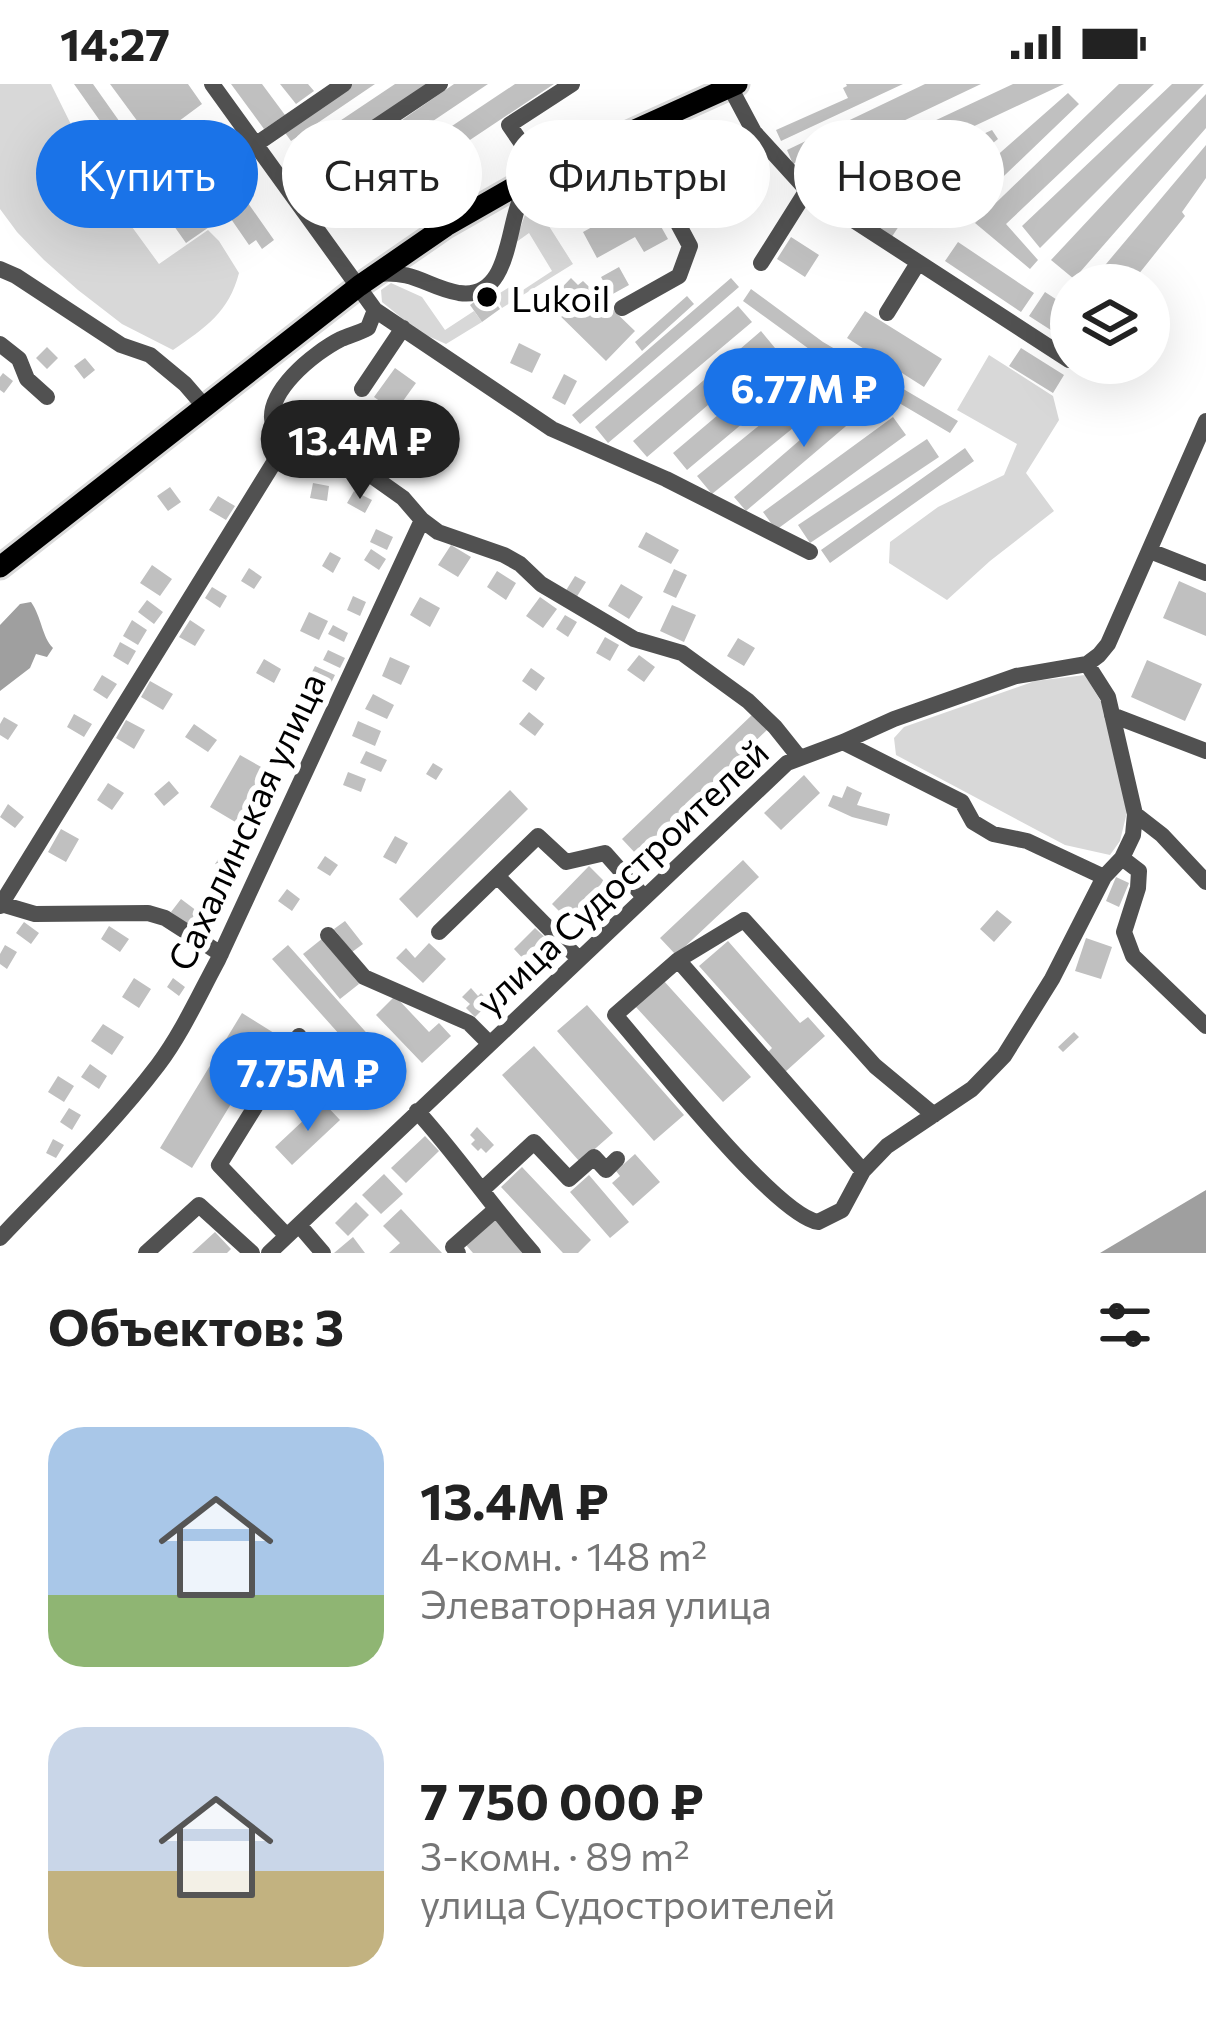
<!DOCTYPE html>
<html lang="ru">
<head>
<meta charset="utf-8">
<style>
	body { margin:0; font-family:Commissioner,sans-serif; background:#f2f2f2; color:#222; height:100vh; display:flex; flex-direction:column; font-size:45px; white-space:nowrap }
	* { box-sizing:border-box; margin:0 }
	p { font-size:39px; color:#767676 }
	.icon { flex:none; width:66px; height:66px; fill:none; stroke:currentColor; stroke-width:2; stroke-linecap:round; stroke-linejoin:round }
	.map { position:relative; height:1169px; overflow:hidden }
	.details { display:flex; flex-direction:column; background:#fff; flex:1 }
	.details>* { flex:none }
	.hud { position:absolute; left:36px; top:36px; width:1134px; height:108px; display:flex; gap:24px }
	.fabs { position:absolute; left:1050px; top:180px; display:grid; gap:24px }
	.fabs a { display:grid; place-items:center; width:120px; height:120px; border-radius:50%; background:#fff; box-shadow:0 12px 48px #0002; font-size:60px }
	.price { position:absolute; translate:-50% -102px; padding:0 27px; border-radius:42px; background:#1a73e8; color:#fff; font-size:39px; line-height:78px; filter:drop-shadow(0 3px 6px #0008) }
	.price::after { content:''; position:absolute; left:50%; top:72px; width:36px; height:27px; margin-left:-18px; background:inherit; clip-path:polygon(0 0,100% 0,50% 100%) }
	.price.selected { background:#222; color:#fff }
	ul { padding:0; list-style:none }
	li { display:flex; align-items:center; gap:36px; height:300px; padding:0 48px }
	li span { display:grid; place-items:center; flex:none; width:336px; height:240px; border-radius:36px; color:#555 }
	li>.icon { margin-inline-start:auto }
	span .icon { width:144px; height:144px; fill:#fffc; stroke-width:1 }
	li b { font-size:51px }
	h2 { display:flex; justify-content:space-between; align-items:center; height:144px; padding:0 48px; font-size:51px }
	.chip { padding:0 42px; border-radius:54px; background:#fff; box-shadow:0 12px 48px #0002; font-size:42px; line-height:108px }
	.chip.selected { background:#1a73e8; color:#fff }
	.status { display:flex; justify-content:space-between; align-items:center; height:84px; padding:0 60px; background:#fff; direction:ltr }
	.status svg { height:33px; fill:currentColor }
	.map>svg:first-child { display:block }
</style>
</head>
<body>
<div class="status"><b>14:27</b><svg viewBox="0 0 49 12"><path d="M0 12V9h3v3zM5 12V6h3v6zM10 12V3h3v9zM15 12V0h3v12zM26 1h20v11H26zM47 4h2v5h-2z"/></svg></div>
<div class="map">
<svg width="1206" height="1169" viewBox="0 0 1206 1169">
	<rect width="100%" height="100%" fill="#fff"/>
	<path fill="#d8d8d8" d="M 0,0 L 51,0 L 100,99 L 159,180 L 208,146 L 219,157 L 239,189 C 229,228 205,244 173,266 L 122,240 L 78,206 L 44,176 L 17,148 L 0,125 Z
		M 526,128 L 540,128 L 573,180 L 502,224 L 495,212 L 513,201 L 520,208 L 552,187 L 529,149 L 515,159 Z
		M 391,199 L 422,213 L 445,246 L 474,227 L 482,238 L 446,260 L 419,248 L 382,218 L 381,206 Z
		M 989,271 L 1053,312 L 1059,336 L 1026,389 L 1054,427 L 990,477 L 947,516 L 889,479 L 890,458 L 938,423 L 1004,391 L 1017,360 L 957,326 Z
		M 1085,591 L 1103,621 L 1127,728 L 1120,757 L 1110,771 L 1065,761 L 896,671 L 894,654 L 904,643 L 1035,597 Z"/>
	<path fill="#9f9f9f" d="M 31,518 C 42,534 42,553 53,564 L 47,573 L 36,570 L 30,584 L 0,607 L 0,541 L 20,520 Z
		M 1206,1106 L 1206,1169 L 1100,1169 Z"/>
	<path fill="#c0c0c0" d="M 74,0 L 93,0 L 151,82 L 156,79 L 191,129 L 224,106 L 232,117 L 234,116 L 211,83 L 229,71 L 251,103 L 249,105 L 254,112 L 186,159 Z
		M 110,0 L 188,0 L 202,20 L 152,57 Z
		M 231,0 L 262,0 L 285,31 L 264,45 Z
		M 280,0 L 308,0 L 314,7 L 296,20 Z
		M 352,0 L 375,0 L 291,57 L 283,46 Z
		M 395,0 L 430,0 L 295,88 L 286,73 Z
		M 454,0 L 488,0 L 323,111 L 311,94 L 350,66 L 353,70 Z
		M 515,0 L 554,0 L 338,144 L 326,126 Z
		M 846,0 L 903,0 L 781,57 L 776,46 L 848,14 L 843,4 L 847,2 Z
		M 925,0 L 981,0 L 838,68 L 835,60 L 793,80 L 787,66 Z
		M 1013,0 L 1064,0 L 917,69 L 905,64 L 900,53 Z
		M 1119,0 L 1154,0 L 1006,140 L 1038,176 L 1030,185 L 975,139 Z
		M 1172,0 L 1204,0 L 1040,164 L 1022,142 Z
		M 1068,9 L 1079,20 L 982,113 L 968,97 Z
		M 1206,10 L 1206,44 L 1074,195 L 1051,176 Z
		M 992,46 L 998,55 L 958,87 L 939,77 L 939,70 Z
		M 1206,61 L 1206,94 L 1182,128 L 1185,132 L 1130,201 L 1121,201 L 1101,186 Z
		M 697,62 L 706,80 L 662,103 L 653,85 Z
		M 893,69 L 965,103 L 953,121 L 890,76 Z
		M 742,81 L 752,104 L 712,121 L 702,98 Z
		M 859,104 L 905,133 L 891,154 L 845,125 Z
		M 645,114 L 668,155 L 644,168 L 635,153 L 597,174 L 583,148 Z
		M 248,119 L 274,156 L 262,165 L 256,156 L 249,161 L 229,132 Z
		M 791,153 L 819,171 L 805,193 L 777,175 Z
		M 958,158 L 1034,209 L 1021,228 L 945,177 Z
		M 619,183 L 629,201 L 611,211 L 601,193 Z
		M 571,194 L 578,201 L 583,197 L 635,247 L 606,277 L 547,219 Z
		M 731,194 L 739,203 L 580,340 L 572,331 Z
		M 751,205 L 823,258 L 958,337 L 950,349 L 816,270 L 743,217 Z
		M 488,208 L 500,225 L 482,238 L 470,221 Z
		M 1045,208 L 1071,225 L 1071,259 L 1029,232 Z
		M 687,212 L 694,220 L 642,267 L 635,258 Z
		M 738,222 L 752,238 L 608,359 L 595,343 Z
		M 865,227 L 942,275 L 924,303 L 847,254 Z
		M 761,247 L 775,264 L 647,373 L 633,357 Z
		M 519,259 L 541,270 L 532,289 L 510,279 Z
		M 47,263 L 58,274 L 47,285 L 36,274 Z
		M 1021,264 L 1064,291 L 1053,309 L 1009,282 Z
		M 796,265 L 810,283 L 687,386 L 673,369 Z
		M 85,274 L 95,286 L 84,295 L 74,282 Z
		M 395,284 L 416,299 L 395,328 L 374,313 Z
		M 826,287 L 841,305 L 712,410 L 697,392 Z
		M 3,289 L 13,297 L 4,309 L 0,306 L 0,293 Z
		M 564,290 L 577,297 L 565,321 L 552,314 Z
		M 859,305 L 872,320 L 746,427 L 734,413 Z
		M 893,333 L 906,351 L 776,446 L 763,428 Z
		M 927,355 L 939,373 L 810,459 L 798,441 Z
		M 965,364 L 974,377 L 830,479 L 821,466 Z
		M 313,399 L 329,402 L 327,417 L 310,414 Z
		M 170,403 L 181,418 L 168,427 L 157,412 Z
		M 354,407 L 372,416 L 365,429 L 347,419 Z
		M 218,412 L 235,422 L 226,436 L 209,426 Z
		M 376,445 L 393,453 L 387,466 L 370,458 Z
		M 646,448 L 679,466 L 671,480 L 638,463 Z
		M 451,461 L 471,473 L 458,493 L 438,481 Z
		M 371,465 L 386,475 L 379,486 L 364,476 Z
		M 330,468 L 341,474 L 333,489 L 322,482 Z
		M 152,481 L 172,495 L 160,512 L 140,499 Z
		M 249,484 L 262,493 L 254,505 L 241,497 Z
		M 674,485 L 687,491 L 676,514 L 663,508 Z
		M 497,487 L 516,499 L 506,516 L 487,503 Z
		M 575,492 L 586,498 L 576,514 L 565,508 Z
		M 1179,497 L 1206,509 L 1206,552 L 1163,534 Z
		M 621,500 L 643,513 L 629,535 L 608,522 Z
		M 212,503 L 227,512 L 220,524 L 205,514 Z
		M 353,512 L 366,518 L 360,532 L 347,526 Z
		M 420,513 L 440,524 L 430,543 L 410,531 Z
		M 540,513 L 557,525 L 543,544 L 526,532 Z
		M 147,516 L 163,528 L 154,540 L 138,528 Z
		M 672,521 L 696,531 L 684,558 L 660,547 Z
		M 309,528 L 328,537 L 319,556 L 300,547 Z
		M 565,531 L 577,538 L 568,553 L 556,545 Z
		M 132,536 L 147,546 L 138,561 L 123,552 Z
		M 190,536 L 205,546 L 195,562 L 179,553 Z
		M 333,541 L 348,549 L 344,558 L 328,550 Z
		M 605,553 L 619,561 L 610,577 L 596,569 Z
		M 738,554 L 755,564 L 744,582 L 727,572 Z
		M 120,558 L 136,567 L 128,581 L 113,572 Z
		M 328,566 L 345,574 L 340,584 L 323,576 Z
		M 639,571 L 655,583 L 644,598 L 627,586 Z
		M 390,573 L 410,582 L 401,601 L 382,592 Z
		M 264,575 L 281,585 L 274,599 L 256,589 Z
		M 1147,576 L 1202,600 L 1185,637 L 1131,613 Z
		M 315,582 L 335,591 L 329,603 L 309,594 Z
		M 531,584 L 545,594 L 536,607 L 522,597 Z
		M 102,591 L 117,600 L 107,615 L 93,606 Z
		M 150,597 L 173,610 L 163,626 L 141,613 Z
		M 307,602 L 323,610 L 316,624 L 300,616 Z
		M 373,610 L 394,621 L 387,635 L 365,625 Z
		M 529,628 L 544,640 L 535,652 L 519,640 Z
		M 74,630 L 92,640 L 84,653 L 67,643 Z
		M 753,630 L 768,645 L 637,771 L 622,755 Z
		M 4,633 L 18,641 L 8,656 L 0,651 L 0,640 Z
		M 126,636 L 145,646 L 134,665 L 116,654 Z
		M 287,636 L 305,646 L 295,666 L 277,657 Z
		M 358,637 L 381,647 L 375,662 L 352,652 Z
		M 194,640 L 217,656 L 208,668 L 185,653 Z
		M 366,667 L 387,676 L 381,688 L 360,679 Z
		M 240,671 L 272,689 L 242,742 L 210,723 Z
		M 433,679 L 443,685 L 436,696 L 426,690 Z
		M 348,688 L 366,695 L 361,708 L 343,701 Z
		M 804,691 L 820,709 L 781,746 L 764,729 Z
		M 169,697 L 179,709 L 164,722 L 154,710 Z
		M 108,699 L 124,709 L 112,726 L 97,716 Z
		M 847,702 L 862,709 L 857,721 L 890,730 L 887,742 L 852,733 L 828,722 L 833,711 L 842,714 Z
		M 510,706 L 528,725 L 417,834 L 399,815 Z
		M 8,720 L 24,733 L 15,744 L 0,733 Z
		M 61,745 L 79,755 L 66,778 L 48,768 Z
		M 395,752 L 408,759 L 396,780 L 383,773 Z
		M 224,767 L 237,776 L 227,789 L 215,780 Z
		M 325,772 L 338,781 L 330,792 L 317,784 Z
		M 743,776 L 759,793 L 676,871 L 660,854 Z
		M 589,782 L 604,797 L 567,835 L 552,820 Z
		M 1116,793 L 1129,799 L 1119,823 L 1106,817 Z
		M 287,805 L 300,815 L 292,827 L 278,817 Z
		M 181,815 L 201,830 L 190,843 L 171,828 Z
		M 997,826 L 1012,838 L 994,858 L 980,845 Z
		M 345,837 L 363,860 L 352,868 L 334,845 Z
		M 24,838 L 39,849 L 31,860 L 16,849 Z
		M 109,842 L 129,855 L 120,868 L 101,855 Z
		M 535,844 L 550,858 L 528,880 L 514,865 Z
		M 323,854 L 359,900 L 340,915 L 303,870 Z
		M 1086,854 L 1112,863 L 1101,895 L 1075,887 Z
		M 728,857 L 800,939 L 808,933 L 825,952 L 784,989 L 767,969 L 772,964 L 699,882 Z
		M 429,859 L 446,875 L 423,899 L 396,874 L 406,864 L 415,874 Z
		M 5,861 L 17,868 L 7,885 L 0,880 L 0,870 Z
		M 288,861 L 398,984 L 382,998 L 272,875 Z
		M 134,894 L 151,905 L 139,924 L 122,913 Z
		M 173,894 L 185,903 L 179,912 L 167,903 Z
		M 663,896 L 751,993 L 723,1018 L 635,922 Z
		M 471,904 L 478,912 L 481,909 L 490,918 L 475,933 L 466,924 L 470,920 L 462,913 Z
		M 395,912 L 429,948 L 439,939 L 451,952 L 422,979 L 376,931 Z
		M 587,921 L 684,1031 L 654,1057 L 557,947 Z
		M 242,929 L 274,949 L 192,1084 L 160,1064 Z
		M 103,940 L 124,953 L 112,971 L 91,957 Z
		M 1074,948 L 1079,953 L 1063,968 L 1058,963 Z
		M 534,962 L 613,1049 L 580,1078 L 502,991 Z
		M 90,980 L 107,992 L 99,1005 L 81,993 Z
		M 58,992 L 74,1002 L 64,1018 L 48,1008 Z
		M 323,1018 L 340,1036 L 292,1081 L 275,1063 Z
		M 69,1024 L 81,1031 L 72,1046 L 60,1038 Z
		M 477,1043 L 494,1061 L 486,1069 L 481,1064 L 478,1067 L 471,1060 L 475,1056 L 470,1051 Z
		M 425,1052 L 439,1067 L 406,1099 L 391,1084 Z
		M 53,1055 L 64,1061 L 56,1074 L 46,1069 Z
		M 635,1070 L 660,1098 L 633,1122 L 612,1099 L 620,1092 L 616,1087 Z
		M 522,1083 L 591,1156 L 578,1169 L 563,1169 L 501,1103 Z
		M 384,1090 L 403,1110 L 381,1130 L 362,1111 Z
		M 589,1091 L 629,1138 L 610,1154 L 570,1108 Z
		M 356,1118 L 369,1131 L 348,1152 L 335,1139 Z
		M 401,1125 L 442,1169 L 389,1169 L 400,1159 L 383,1142 Z
		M 495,1135 L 526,1169 L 473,1169 L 466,1161 Z
		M 215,1148 L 231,1165 L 227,1169 L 192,1169 Z
		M 353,1153 L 365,1169 L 334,1169 Z"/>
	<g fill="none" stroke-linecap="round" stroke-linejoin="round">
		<defs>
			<path id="major" d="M 0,483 L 359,202 L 446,142 L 537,90 L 737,0"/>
		</defs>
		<use href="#major" stroke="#dbdbdb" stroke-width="27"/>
		<path stroke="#515151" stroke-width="16" d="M 212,0 L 375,226 L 552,345 L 666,395 L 810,468
			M 730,3 L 754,48 L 807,106 L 1069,276
			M 255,61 L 344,0
			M 289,106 L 307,89 L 440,0
			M 761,179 L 807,106 L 858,78
			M 0,185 L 16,192 L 121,261 L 150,271 L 185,300 L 204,322
			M 376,190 C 416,186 426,203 459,209 C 510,217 507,142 521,114 C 525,106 532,98 537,90 L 529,70 L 509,41 L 572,0
			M 622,224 L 679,192 L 690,162 L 629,48
			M 887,229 L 918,179
			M 0,260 L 19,275 L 27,295 L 47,313
			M 362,305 L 403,244
			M 286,359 L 337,375 L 372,392 L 403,414 L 422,436 L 438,448 L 504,471 L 520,480 L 541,500 L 634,555 L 682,569 L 748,617 L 775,643 L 799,673
			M 286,359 C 282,355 275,348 274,344 C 261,310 315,268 341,255 C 350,251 359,249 368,244 L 375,226
			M 1150,467 L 1206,489
			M 1112,631 L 1206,667
			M 843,658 L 962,718 L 973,738 L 993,750 L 1027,757 L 1104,793
			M 1135,730 L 1162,751 L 1206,798
			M 1122,774 L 1139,787 L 1138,804 L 1124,848 L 1133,872 L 1206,942
			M 497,792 L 579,875
			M 1,820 L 35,830 L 148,829 L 165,834 L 221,870
			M 0,822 L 286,359
			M 439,848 L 538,752 L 566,778 L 605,769 L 644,813
			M 328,851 L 364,893 L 469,939 L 489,959
			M 678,876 L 863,1087
			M 417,1027 C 458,1072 492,1123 533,1169
			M 934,1031 L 875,982 L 744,836 L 678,876 L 615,931 C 651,972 774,1130 818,1138 L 842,1126 L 863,1087 L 887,1062 L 972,1005 L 1004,972 L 1052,895 L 1104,793 L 1122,774 L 1133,751 L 1135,730 L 1108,613 L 1087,580
			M 482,1106 L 534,1058 L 569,1095 L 594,1073 L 606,1086 L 617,1075
			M 299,1141 L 323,1169
			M 287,1152 L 219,1081 L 299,952
			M 0,1154 C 53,1098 111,1043 158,981 C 182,949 199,911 218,876 L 422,436
			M 146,1169 L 199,1121 L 252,1169
			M 269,1169 L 787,679 L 843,658 L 894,635 L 1016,592 L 1087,580 L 1099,571 L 1108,560 L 1206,337
			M 458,1169 L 453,1163 L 495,1126"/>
		<use href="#major" stroke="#000" stroke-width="21"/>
	</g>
	<circle fill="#000" stroke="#fff" stroke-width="4.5" cx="487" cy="213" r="12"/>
	<g text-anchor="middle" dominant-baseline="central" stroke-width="12" stroke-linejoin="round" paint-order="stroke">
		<g font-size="36" fill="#000" stroke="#fff" text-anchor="start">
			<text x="511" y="213">Lukoil</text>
		</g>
		<g font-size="36" fill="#000" stroke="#fff">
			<text transform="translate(245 737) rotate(-65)">Сахалинская улица</text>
			<text transform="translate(621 792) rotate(-43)">улица Судостроителей</text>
		</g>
	</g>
</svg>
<div class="fabs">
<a><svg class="icon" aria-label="layers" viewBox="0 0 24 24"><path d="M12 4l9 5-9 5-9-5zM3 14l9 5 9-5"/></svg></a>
</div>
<b class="price" style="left:804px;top:366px">6.77M ₽</b>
<b class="price selected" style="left:360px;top:418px">13.4M ₽</b>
<b class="price" style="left:308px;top:1050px">7.75M ₽</b>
<div class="hud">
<a class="chip selected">Купить</a>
<a class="chip">Снять</a>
<a class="chip">Фильтры</a>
<a class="chip">Новое</a>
</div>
</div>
<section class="details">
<h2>Объектов: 3<svg class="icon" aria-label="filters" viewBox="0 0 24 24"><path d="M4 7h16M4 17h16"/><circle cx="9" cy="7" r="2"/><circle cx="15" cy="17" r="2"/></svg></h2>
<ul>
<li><span style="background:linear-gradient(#a9c7e8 70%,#8fb573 0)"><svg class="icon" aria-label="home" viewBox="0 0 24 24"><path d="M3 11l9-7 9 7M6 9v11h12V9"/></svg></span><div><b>13.4M ₽</b><p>4-комн. · 148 m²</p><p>Элеваторная улица</p></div></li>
<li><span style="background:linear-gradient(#c9d6e8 60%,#c2b280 0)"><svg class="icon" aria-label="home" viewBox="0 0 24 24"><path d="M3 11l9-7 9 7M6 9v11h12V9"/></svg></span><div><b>7 750 000 ₽</b><p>3-комн. · 89 m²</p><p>улица Судостроителей</p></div></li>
</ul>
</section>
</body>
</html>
